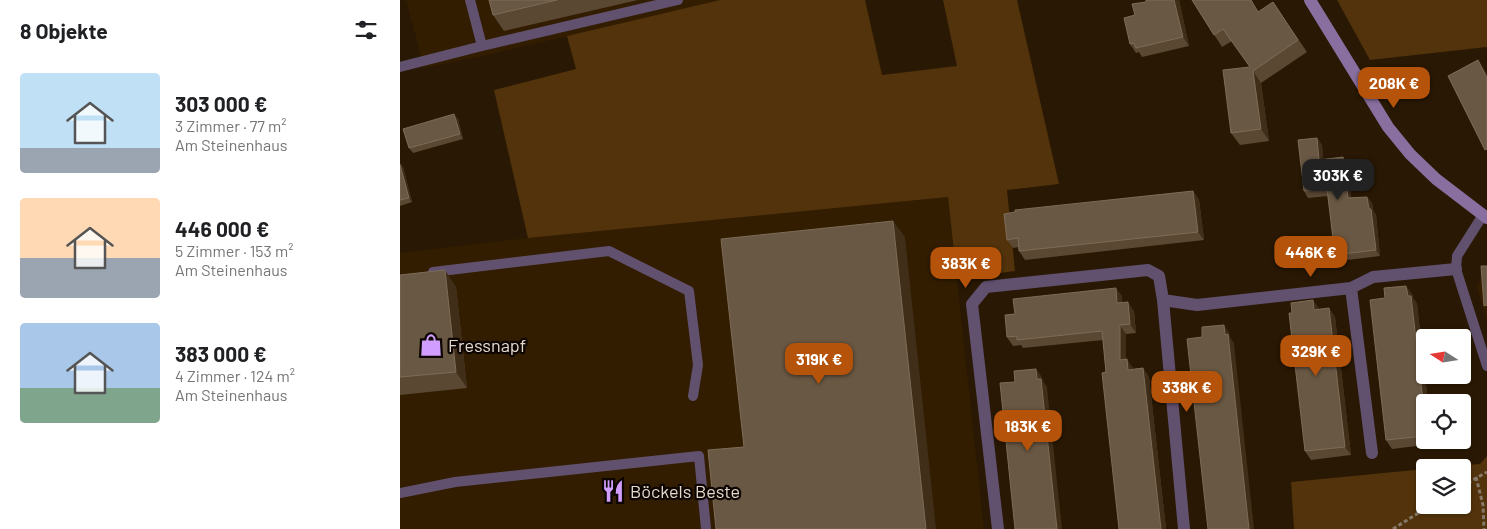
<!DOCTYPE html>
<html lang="de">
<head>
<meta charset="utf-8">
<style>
	body { margin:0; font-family:Barlow,sans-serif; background:#f6f6f6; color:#202124; height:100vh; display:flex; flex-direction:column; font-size:19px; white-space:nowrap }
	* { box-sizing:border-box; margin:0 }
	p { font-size:16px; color:#757577 }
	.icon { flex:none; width:28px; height:28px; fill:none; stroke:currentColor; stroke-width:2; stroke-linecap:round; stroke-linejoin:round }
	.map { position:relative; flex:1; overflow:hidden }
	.side { display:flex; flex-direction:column; background:#fff; width:400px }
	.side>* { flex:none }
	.needle { width:32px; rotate:282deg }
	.fabs { position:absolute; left:1016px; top:329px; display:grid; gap:10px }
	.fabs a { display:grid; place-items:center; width:55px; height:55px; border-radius:5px; background:#fff; box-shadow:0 1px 4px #0004; font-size:25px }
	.price { position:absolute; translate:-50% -42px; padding:0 11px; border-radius:10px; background:#b45309; color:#fff; font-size:16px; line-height:32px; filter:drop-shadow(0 1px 2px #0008) }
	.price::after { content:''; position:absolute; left:50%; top:30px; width:15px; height:11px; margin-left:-8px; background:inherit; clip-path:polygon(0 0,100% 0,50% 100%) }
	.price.selected { background:#222; color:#fff }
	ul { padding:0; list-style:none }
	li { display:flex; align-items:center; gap:15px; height:125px; padding:0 20px }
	li span { display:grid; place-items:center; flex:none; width:140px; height:100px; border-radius:5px; color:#555 }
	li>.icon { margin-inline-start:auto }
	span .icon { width:60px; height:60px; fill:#fffc; stroke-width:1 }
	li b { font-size:21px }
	h2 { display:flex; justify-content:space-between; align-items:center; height:60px; padding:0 20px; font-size:21px }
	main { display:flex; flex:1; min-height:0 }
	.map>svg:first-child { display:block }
</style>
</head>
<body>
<main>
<section class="side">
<h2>8 Objekte<svg class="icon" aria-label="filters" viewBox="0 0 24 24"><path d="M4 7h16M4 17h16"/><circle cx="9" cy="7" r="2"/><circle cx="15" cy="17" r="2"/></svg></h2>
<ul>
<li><span style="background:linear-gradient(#bfe0f5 75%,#9aa5b1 0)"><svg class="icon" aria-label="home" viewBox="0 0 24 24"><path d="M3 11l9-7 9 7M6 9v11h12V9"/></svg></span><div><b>303 000 €</b><p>3 Zimmer · 77 m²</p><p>Am Steinenhaus</p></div></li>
<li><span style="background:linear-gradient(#ffd9b3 60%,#9aa5b1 0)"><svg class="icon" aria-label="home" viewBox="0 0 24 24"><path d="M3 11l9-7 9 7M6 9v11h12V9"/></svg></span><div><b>446 000 €</b><p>5 Zimmer · 153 m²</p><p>Am Steinenhaus</p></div></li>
<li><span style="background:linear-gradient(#a9c7e8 65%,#7fa58c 0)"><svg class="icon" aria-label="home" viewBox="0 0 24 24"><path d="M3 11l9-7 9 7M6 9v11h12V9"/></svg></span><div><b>383 000 €</b><p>4 Zimmer · 124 m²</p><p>Am Steinenhaus</p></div></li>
</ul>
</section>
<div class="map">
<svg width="1087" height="529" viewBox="0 0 1087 529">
	<rect width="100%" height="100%" fill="#291803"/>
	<path fill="#331d01" d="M 6,0 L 320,0 L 87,55 L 24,68 Z
		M 548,197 L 584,529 L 0,529 L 0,253 L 128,238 Z
		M 1087,266 L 1087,321 L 1077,287 Z"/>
	<path fill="#52330b" d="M 320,0 L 465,0 L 482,75 L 557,66 L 543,0 L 617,0 L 659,184 L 607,190 L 615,271 L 557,279 L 548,197 L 128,238 L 94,90 L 176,69 L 167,36 Z
		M 937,0 L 1087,0 L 1087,47 L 970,60 Z
		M 1087,456 L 1087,529 L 894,529 L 891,482 L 1025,469 L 1025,505 L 1062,505 L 1062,468 L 1041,467 L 1080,464 Z"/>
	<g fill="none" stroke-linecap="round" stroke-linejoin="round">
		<path stroke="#877968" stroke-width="3" stroke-dasharray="4 2.5" stroke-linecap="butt" d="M 1076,477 L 1083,505 L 1084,529
			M 1062,486 L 1087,472
			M 993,529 L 1031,505"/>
		<path stroke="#61516f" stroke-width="10" d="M 70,0 L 82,46
			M 0,67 L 82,46 L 278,0
			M 1083,215 L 1057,256 L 1056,269 L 1087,366
			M 33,272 L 209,251 L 289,291 L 298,365 L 293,396
			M 0,493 L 55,482 L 299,456 L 306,529"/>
		<path stroke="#61516f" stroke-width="12" d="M 951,288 L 972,453
			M 763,300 L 797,305 L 951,288 L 973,277 L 1056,269
			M 598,529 L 572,304 L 586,287 L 748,270 L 759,276 L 763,300 L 784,529"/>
		<path stroke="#886f9f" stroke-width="12" d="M 910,0 L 988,127 L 1010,154 L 1036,179 L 1087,218"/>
	</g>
	<path fill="#5a4833" d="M 89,0 L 238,0 L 104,31 L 93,15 Z
		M 746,0 L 779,0 L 789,46 L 742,57 L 739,52 L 736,53 L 730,44 L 735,15 L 746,2 Z
		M 792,0 L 859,12 L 873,2 L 907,52 L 861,83 L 869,141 L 840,145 L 831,133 L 850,67 L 832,41 L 822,47 Z
		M 58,119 L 63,139 L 13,153 L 9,148 Z
		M 917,138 L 922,145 L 923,159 L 943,157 L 948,163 L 951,198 L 967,197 L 972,203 L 973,210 L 976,215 L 980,256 L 939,261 L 935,255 L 928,196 L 908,198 L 904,191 Z
		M 0,163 L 3,167 L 12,202 L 0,206 Z
		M 793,191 L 799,200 L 804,240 L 625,260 L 619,251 L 619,247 L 613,248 L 607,240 L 615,212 Z
		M 0,275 L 56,287 L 67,388 L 0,395 Z
		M 1012,294 L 1013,298 L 1017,304 L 1028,402 L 1025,402 L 1025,440 L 1032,440 L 1033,444 L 992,449 L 986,440 Z
		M 722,296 L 722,303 L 734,311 L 736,333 L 726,334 L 726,360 L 733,369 L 743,368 L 749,377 L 766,529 L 719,529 L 703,340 L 623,348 L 621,345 L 613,346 L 607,337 Z
		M 919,308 L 919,309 L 929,308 L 935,317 L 951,455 L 911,460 L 905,451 Z"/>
	<path fill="#402e19" d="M 774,0 L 779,0 L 789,46 L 783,37 Z
		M 1078,60 L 1087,74 L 1087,78 Z
		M 853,71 L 861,83 L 869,141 L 861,129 Z
		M 54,114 L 58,119 L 63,139 L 60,134 Z
		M 917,138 L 922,145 L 924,166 L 919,160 Z
		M 943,157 L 948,163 L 952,205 L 948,198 Z
		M 0,163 L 3,167 L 12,202 L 9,198 Z
		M 793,191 L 799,200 L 804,240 L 798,232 Z
		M 967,197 L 972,203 L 973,210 L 976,215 L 980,256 L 976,250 L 969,209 Z
		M 493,221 L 505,237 L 536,529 L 526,529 Z
		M 45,270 L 56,287 L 67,388 L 56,372 Z
		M 1006,286 L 1012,294 L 1013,298 L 1017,304 L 1028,402 L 1025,402 L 1025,418 Z
		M 716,288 L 722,296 L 723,312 L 717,303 Z
		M 913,300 L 919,308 L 920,318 L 914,310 Z
		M 728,302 L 734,311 L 736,333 L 730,324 Z
		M 929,308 L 935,317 L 951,455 L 945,447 Z
		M 720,325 L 726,334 L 726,369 L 720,360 Z
		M 824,325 L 829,333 L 830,337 L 834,343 L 854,529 L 849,529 Z
		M 727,359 L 733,368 L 734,378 L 728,370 Z
		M 743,368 L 749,377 L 766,529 L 761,529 Z
		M 636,369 L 642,377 L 643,381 L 647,387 L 662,529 L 657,529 Z"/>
	<path fill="#695843" stroke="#7d6c58" d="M 89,0 L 157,0 L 93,15 Z
		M 746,0 L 774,0 L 783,37 L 736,48 L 734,43 L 730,44 L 724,18 L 735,15 L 732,4 L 746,2 Z
		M 792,0 L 851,0 L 858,12 L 873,2 L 898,40 L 853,71 L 861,129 L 831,133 L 823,70 L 850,67 L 823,29 L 814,35 Z
		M 1078,60 L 1087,78 L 1087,149 L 1085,150 L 1048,76 Z
		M 54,114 L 60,134 L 9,148 L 3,129 Z
		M 917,138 L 919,160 L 943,157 L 948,198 L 967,197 L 969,209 L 971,209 L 976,250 L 935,255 L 927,189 L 904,191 L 898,140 Z
		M 0,165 L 9,198 L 0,200 Z
		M 793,191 L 798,232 L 619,251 L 618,238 L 607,240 L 604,214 L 615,212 L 615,210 Z
		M 493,221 L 526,529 L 316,529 L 308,450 L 344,447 L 321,239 Z
		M 1081,266 L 1087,266 L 1087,305 L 1084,306 Z
		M 45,270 L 56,372 L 0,377 L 0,275 Z
		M 1006,286 L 1008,296 L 1011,296 L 1025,418 L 1025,436 L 986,440 L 970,300 L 985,298 L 984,288 Z
		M 716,288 L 717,303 L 728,302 L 730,324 L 720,325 L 720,360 L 727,359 L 728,370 L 743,368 L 761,529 L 719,529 L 702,373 L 706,372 L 702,331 L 617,340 L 617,336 L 607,337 L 605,315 L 615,314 L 613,299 Z
		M 913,300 L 914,310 L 929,308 L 945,447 L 905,451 L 889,313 L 892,313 L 891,303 Z
		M 824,325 L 825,335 L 828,334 L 849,529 L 808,529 L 787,339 L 802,337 L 802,327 Z
		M 636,369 L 637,379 L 641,379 L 657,529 L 615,529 L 600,383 L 615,382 L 614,371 Z"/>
	<defs>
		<symbol id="shop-bare" viewBox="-9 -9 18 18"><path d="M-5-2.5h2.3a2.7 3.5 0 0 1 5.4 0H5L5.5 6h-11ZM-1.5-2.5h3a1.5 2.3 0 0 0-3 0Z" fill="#d19dfe" stroke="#0c0501" stroke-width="2.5" paint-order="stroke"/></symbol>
		<symbol id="restaurant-bare" viewBox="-9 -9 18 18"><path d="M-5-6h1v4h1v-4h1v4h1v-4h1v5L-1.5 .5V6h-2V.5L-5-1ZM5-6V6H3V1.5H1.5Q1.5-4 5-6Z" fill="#d19dfe" stroke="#0c0501" stroke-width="2.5" paint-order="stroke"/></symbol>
	</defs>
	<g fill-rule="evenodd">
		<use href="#shop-bare" x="15" y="329" width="32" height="32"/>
		<use href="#restaurant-bare" x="197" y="475" width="32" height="32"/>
	</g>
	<g text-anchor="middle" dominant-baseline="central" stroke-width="4.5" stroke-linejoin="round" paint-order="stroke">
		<g font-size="18" fill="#e5d9cc" stroke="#0c0501" text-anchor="start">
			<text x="48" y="345">Fressnapf</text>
			<text x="230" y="491">Böckels Beste</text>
		</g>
	</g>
</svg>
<div class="fabs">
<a><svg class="needle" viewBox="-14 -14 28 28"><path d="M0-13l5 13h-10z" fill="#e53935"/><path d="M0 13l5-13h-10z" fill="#757577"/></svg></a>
<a><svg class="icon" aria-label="locate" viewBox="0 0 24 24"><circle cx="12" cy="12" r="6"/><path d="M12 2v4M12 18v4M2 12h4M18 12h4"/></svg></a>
<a><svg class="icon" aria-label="layers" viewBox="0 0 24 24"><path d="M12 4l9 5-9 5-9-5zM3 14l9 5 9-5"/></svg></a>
</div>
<b class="price" style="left:994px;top:109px">208K €</b>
<b class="price selected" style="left:938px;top:201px">303K €</b>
<b class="price" style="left:911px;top:278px">446K €</b>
<b class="price" style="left:566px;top:289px">383K €</b>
<b class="price" style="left:916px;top:377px">329K €</b>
<b class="price" style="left:419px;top:385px">319K €</b>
<b class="price" style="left:787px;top:413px">338K €</b>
<b class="price" style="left:628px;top:452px">183K €</b>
</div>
</main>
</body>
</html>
